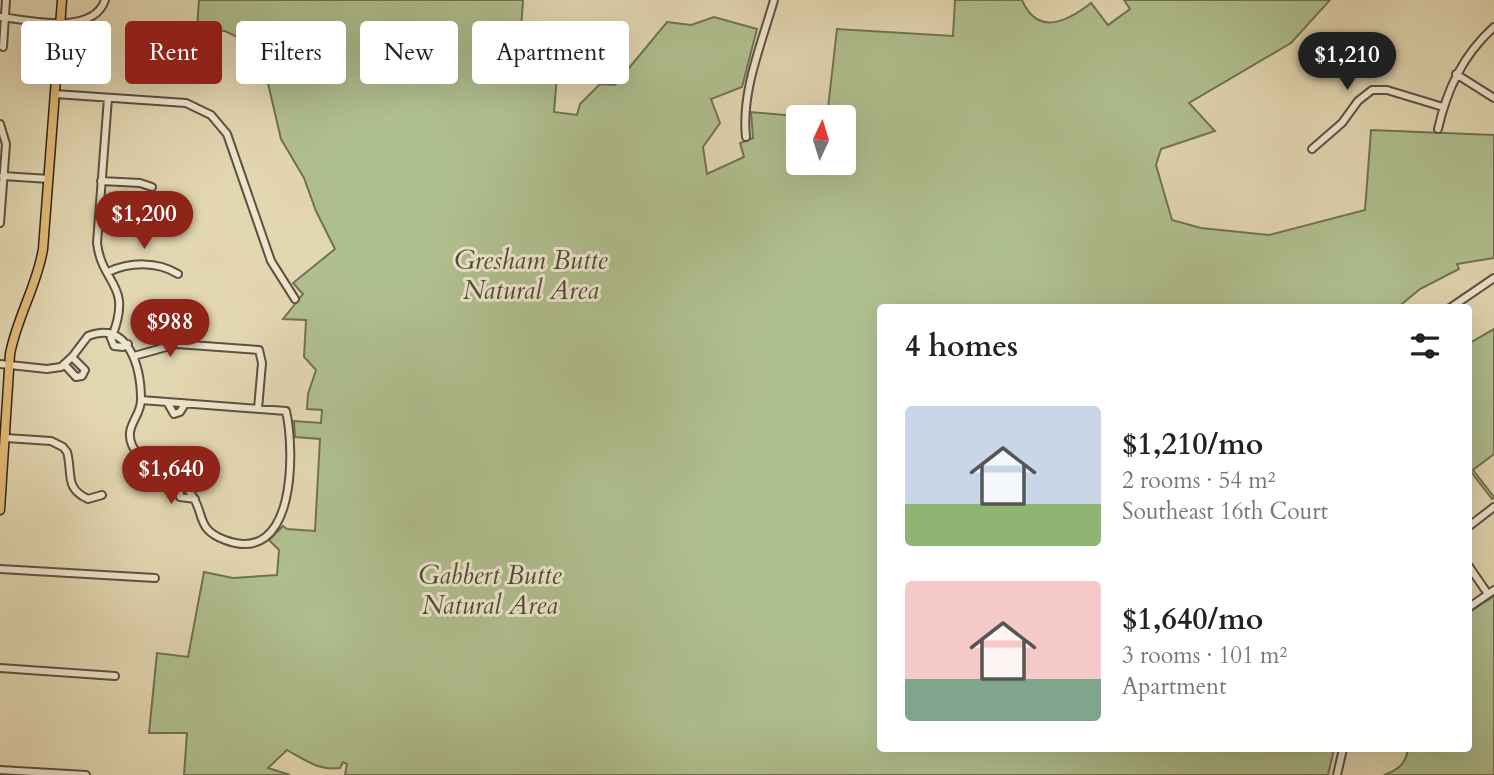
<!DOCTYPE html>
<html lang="en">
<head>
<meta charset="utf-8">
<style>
	body { margin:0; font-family:Cardo,serif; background:#f2f2f2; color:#222; height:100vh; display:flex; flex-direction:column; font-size:26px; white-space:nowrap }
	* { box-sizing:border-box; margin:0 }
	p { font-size:23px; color:#767676 }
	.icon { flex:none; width:38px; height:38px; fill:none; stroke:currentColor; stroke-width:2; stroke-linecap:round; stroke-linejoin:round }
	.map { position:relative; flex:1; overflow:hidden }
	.details { position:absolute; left:877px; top:304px; width:595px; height:448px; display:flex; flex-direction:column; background:#fff; border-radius:7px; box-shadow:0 7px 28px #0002 }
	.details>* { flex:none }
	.banner { position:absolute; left:21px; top:21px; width:665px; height:63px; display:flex; gap:14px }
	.needle { width:46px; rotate:4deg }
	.tools { position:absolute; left:786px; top:105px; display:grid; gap:14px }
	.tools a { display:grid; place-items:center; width:70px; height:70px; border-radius:7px; background:#fff; box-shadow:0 7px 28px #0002; font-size:35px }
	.price { position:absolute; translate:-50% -60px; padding:0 16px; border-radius:24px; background:#8f2418; color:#fff; font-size:23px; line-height:46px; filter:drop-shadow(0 2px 4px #0008) }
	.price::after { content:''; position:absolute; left:50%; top:42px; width:21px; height:16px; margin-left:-10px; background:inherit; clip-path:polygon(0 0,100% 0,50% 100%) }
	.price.current { background:#222; color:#fff }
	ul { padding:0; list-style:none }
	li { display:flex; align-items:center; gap:21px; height:175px; padding:0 28px }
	li span { display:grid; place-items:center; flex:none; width:196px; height:140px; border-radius:7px; color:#555 }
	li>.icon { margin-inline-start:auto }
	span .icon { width:84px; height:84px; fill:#fffc; stroke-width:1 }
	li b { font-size:30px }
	h2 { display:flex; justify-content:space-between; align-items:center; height:84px; padding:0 28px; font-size:30px }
	.chip { padding:0 24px; border-radius:7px; background:#fff; box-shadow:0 7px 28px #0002; font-size:24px; line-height:63px }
	.chip.current { background:#8f2418; color:#fff }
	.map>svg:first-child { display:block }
</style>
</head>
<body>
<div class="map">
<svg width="1494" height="775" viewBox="0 0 1494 775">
	<rect width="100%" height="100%" fill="#e3d7b2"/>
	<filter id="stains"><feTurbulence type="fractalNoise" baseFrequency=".00286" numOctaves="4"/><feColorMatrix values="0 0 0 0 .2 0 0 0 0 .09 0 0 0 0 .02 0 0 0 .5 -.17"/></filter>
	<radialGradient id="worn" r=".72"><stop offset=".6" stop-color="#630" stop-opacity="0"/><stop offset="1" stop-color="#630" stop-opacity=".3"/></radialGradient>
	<path fill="#b0bf8f" stroke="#707254" stroke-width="2" d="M 199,0 L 523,0 L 518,73 L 557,76 L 554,112 L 577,115 L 580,104 L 600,84 L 615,85 L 667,22 L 691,25 L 714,17 L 757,29 L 742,87 L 711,99 L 720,123 L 703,147 L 707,174 L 744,157 L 740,143 L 753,138 L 751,112 L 808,117 L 798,117 L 798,163 L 844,163 L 844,117 L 827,117 L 837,29 L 953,36 L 955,0 L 1022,0 C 1038,37 1068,21 1091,3 L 1108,25 L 1130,9 L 1124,0 L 1330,0 L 1291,43 L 1189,103 L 1215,131 L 1161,149 L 1156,165 L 1172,220 L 1201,228 L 1269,235 L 1365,210 L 1371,130 L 1494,135 L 1494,258 L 1457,264 L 1459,269 L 1420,289 L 1397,308 L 880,308 L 880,749 L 1334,749 L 1328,775 L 345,775 L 347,764 L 343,762 L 340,768 C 319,771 305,760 287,750 L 268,768 L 290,775 L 184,775 L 187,733 L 149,733 L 157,653 L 188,657 L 204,572 L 233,578 L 277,575 L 279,550 L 269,540 L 283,526 L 287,529 L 315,531 L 320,439 L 295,437 L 294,421 L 321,423 L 322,410 L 307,409 L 308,394 L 316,370 L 304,357 L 306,320 L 283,319 L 303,294 L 293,283 L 335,249 L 316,211 L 304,178 L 281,139 L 256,32 L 241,39 L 225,31 L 197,29 Z
		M 1494,329 L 1494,454 L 1473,470 L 1494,497 L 1492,499 L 1471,472 L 1468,474 L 1468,344 Z
		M 1494,596 L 1494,775 L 1384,775 C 1398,770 1406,764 1408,749 L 1468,749 L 1468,613 Z"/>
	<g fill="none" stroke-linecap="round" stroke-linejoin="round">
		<defs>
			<path id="minor" d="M 0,17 C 30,20 93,36 105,0
				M 3,47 L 6,0
				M 1456,74 L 1494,98
				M 55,94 L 186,103 L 211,115 L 227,134 L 271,261 L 295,299
				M 108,98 L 97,243 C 102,285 132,283 113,334
				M 0,124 L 6,144 L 0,223
				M 1438,129 C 1447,89 1463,55 1494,27
				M 746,137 C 741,91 762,43 774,0
				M 1312,149 L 1342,123 L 1358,101 L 1372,90 L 1387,90 L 1443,107
				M 3,176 L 49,179
				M 101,181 L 140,183 L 152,187
				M 108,272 C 130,262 157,261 178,274
				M 1450,308 L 1494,278
				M 109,333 L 114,346 L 123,347 L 128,344
				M 134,356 L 177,344 L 259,350 L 262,363 L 258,409
				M 0,364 L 47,369 L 61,367 L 72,357 L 88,336 C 129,320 141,368 141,400 C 141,417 124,426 132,445 C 140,464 176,475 189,491 C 206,511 194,529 225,540 C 296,567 295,451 286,411 L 141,400
				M 65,365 L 76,377 L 82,376 L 85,370 L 72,357
				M 167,402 L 174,414 L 180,412 L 185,404
				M 6,438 L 51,441 L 63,447 L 67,452 C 73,474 64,488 88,499 L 102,495
				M 179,482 L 180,497 L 195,499
				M 1468,527 L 1494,507
				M 1468,565 L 1488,594
				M 0,569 L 155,578
				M 1468,608 L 1494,590
				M 0,668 L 115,676
				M 0,770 L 86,775
				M 1337,775 L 1343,749"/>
			<path id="major" d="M 0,510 L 10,354 C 17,317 37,286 43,249 L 62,0"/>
		</defs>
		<use href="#minor" stroke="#5d5140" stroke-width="10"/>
		<use href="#major" stroke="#30241a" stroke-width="11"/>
		<use href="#minor" stroke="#ede5cd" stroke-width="6"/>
		<use href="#major" stroke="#e2bc79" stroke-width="8"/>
	</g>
	<g text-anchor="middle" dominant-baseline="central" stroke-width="6" stroke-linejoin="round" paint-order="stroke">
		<g font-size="26" font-style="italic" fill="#504b37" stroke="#ede5cd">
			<text x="531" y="260">Gresham Butte<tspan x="531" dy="30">Natural Area</tspan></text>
			<text x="490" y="575">Gabbert Butte<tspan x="490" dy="30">Natural Area</tspan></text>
		</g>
	</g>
	<rect width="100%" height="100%" filter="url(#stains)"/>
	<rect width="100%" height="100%" fill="url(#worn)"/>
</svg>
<div class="tools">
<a><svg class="needle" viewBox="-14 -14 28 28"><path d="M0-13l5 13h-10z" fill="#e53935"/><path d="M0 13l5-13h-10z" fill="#767676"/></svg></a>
</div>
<b class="price current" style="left:1347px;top:92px">$1,210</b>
<b class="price" style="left:144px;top:251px">$1,200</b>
<b class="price" style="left:170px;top:359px">$988</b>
<b class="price" style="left:171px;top:506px">$1,640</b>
<div class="banner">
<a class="chip">Buy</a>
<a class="chip current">Rent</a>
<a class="chip">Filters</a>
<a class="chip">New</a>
<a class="chip">Apartment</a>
</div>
<section class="details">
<h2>4 homes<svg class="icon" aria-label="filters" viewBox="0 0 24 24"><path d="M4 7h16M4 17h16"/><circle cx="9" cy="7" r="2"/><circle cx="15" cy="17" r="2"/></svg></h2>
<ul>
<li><span style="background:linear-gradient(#c9d6e8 70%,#8fb573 0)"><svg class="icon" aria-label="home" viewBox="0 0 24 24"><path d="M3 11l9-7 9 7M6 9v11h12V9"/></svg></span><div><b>$1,210/mo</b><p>2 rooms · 54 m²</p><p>Southeast 16th Court</p></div></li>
<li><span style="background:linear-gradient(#f6c9c9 70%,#7fa58c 0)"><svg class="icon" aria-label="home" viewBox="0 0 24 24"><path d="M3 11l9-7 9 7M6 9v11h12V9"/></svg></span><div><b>$1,640/mo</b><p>3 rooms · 101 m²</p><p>Apartment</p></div></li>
</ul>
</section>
</div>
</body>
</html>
